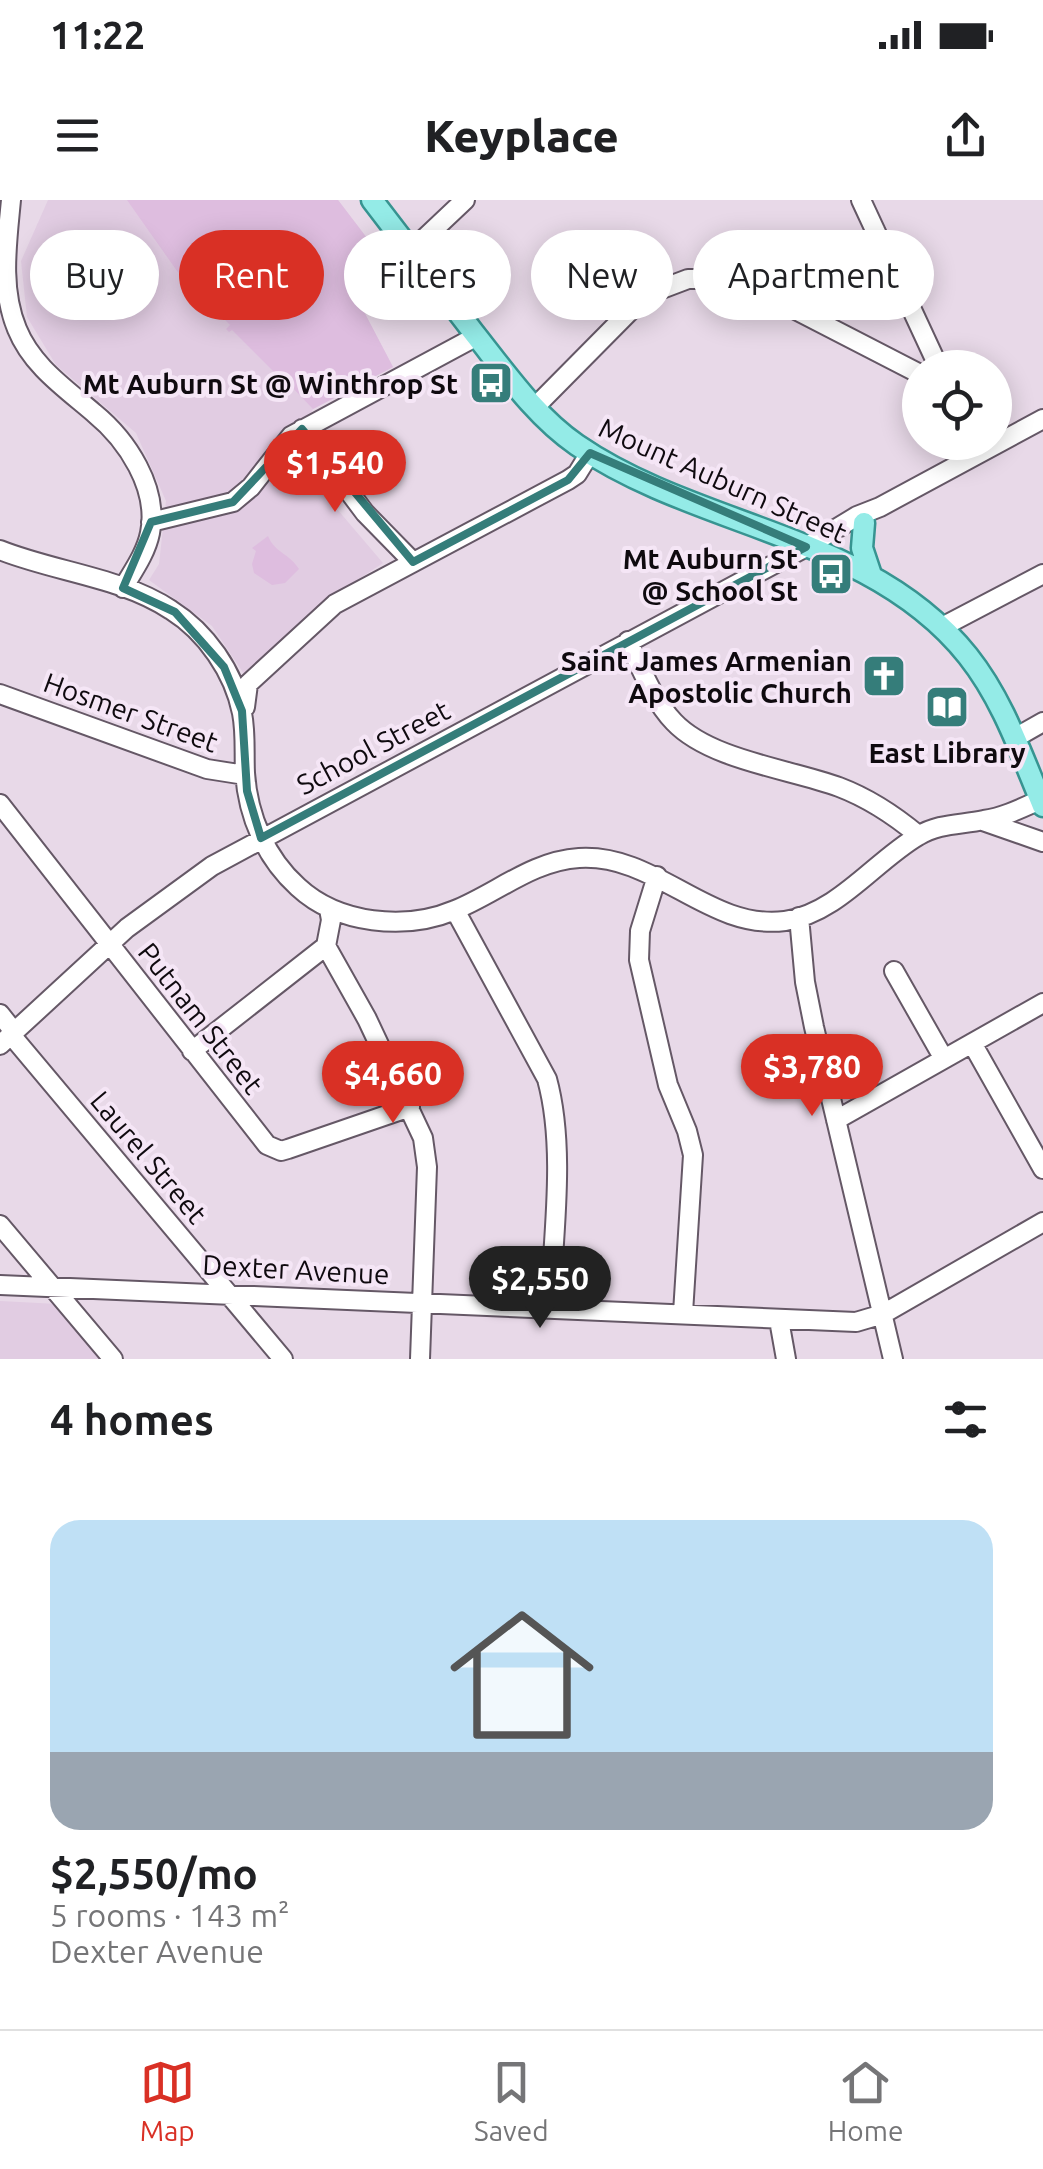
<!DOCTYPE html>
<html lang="en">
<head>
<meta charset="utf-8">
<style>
	body { margin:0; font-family:Ubuntu,sans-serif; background:#f6f6f6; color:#202124; height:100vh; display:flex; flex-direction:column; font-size:38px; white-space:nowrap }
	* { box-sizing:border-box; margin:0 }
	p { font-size:32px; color:#757577 }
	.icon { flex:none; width:55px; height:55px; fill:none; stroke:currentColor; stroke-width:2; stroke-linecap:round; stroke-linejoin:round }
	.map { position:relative; height:1159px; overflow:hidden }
	.drawer { display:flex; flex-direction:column; background:#fff; flex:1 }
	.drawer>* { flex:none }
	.banner { position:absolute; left:30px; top:30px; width:985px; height:90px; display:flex; gap:20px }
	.controls { position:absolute; left:902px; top:150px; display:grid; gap:20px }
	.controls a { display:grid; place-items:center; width:110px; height:110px; border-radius:50%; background:#fff; box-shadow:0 5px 25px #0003; font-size:50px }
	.price { position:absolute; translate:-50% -85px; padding:0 22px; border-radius:35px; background:#d93025; color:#fff; font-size:32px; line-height:65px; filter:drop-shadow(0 2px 5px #0008) }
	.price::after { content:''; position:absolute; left:50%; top:60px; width:30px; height:22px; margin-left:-15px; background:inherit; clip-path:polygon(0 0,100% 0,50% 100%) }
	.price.on { background:#222; color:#fff }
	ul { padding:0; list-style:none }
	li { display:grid; align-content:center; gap:20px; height:530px; padding:0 50px }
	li+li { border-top:2px solid #e0e0e0 }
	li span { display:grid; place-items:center; height:310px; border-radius:30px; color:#555 }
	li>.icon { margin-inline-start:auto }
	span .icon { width:180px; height:180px; fill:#fffc; stroke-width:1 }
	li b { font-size:42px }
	h2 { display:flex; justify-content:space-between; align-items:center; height:120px; padding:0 50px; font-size:42px }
	.chip { padding:0 35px; border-radius:45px; background:#fff; box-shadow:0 5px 25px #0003; font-size:35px; line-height:90px }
	.chip.on { background:#d93025; color:#fff }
	.status { display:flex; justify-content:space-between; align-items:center; height:70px; padding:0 50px; background:#fff; direction:ltr }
	.status svg { height:28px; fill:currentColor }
	header { display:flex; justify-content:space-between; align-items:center; height:130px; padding:0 50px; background:#fff; font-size:45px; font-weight:800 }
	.dock { display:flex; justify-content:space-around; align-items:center; height:140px; border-top:2px solid #e0e0e0; background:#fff; font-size:28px; color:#757577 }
	.dock a { display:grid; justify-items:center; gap:5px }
	.dock .on { color:#d93025 }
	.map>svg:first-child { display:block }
</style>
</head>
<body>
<div class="status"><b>11:22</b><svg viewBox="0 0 49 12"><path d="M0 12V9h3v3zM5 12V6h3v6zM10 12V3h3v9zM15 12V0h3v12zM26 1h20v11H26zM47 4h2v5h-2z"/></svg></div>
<header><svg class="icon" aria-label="menu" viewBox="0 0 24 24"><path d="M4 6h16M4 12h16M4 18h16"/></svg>Keyplace<svg class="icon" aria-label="share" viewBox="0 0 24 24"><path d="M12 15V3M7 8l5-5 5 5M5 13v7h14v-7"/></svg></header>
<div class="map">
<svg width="1043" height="1159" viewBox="0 0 1043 1159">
	<rect width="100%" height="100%" fill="#e8d9e8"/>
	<path fill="#e1cce2" d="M 48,0 L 338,0 L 402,84 L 361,106 L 393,167 L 313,209 L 297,242 L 314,282 L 383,363 L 312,410 L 257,468 L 244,474 L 212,426 L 149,380 L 159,364 L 166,301 L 136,233 L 56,165 L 27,117 L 21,61 Z
		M 0,1101 L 58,1104 L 103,1159 L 0,1159 Z"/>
	<path fill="#debddf" d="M 127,0 L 338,0 L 402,84 L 361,106 L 393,167 L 313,209 L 285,180 L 279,185 L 276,181 L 279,177 L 232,130 L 229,132 L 226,129 L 230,125 L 177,71 Z
		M 268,336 C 275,353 289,353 299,369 L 285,383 L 272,385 L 254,373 L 252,364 L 256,351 L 252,348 Z"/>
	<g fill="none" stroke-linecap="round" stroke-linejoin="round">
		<defs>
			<path id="minor" d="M 11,0 C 7,43 0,88 17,129 C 32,166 65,188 94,213 C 127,240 159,288 150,333 C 146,353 133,371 123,388
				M 861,0 L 939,168
				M 411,51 L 465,0
				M 797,110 C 831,91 861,67 875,30
				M 535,207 L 633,108 L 659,90 L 688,79 L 721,79 L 755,89 L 920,174
				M 302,229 L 365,313 L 413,362
				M 151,322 L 233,302 L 251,287 L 291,236 L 477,136
				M 0,350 C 55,372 121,377 171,410 C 206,432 234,472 242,513 C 246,533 244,553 245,573 C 248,617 266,658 298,687 C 338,724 405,731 455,710 C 497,693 532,661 579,658 C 656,653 709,731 785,721 C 838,713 875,661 918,636 C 939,623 961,625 984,620 C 1004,617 1022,608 1040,600
				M 942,427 L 1043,374
				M 628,441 C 641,468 653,500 674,522 C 710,560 790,569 839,587 C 868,598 894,615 918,635
				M 0,494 L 207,569 L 245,575
				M 245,507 L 248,484 L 335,404 L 568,280 L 577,274 L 590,253
				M 1015,538 L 1043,522
				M 0,604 L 267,945 L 281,951 L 288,949 L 410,907
				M 983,621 L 1043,642
				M 657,676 L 640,731 L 639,760 L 668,885 L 687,931 L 693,955 L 683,1113
				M 329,709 L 331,720 L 326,746 L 367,819 L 423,938 L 427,967 L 420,1159
				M 455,710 L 547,879 C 566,948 553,1036 550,1107
				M 799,717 L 805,782 L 814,827 L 893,1159
				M 894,771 L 944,859
				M 0,814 L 15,833
				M 12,836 L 283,1159
				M 972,843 L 1043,969
				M 0,845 L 127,728 L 212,666 L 806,347 L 857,316 L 880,307 L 1043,219
				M 192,851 L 326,746
				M 836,920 L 1043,803
				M 0,1025 L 113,1159
				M 0,1085 L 856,1122 L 883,1114 L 1043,1022
				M 779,1120 L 786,1159"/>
			<path id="major" d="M 372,0 C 406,44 440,88 474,133 C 505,172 535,216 577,245 C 699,329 871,334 968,456 C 1003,500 1021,554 1043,606
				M 864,323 L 862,348 L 871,375"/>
		</defs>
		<use href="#minor" stroke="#655866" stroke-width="22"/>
		<use href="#major" stroke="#379491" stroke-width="25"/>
		<use href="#minor" stroke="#fff" stroke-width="18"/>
		<use href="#major" stroke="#94ebe7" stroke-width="20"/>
	</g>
	<path fill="none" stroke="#357d7a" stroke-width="8" stroke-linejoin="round" d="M 302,229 L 413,362 L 568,280 L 590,253 L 806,347 L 261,638 L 247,591 L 242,511 L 224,467 L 175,412 L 123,388 L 151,322 L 233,302 Z"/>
	<defs>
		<symbol id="bus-square" viewBox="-11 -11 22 22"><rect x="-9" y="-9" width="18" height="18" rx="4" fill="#357d7a" stroke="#f5e6f6"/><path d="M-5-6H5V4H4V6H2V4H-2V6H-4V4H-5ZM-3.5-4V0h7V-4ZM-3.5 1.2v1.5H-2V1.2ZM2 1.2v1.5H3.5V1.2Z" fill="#fff"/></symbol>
		<symbol id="church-square" viewBox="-11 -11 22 22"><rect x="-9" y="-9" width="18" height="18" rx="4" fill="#357d7a" stroke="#f5e6f6"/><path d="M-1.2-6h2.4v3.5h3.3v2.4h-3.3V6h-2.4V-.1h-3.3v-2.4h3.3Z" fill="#fff"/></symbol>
		<symbol id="library-square" viewBox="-11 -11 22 22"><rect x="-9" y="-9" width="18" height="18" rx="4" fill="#357d7a" stroke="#f5e6f6"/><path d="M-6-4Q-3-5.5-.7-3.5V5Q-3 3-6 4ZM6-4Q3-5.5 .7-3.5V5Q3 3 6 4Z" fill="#fff"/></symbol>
	</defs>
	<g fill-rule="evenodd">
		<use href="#bus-square" x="466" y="158" width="50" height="50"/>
		<use href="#bus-square" x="806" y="349" width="50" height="50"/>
		<use href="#church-square" x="859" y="451" width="50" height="50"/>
		<use href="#library-square" x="922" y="482" width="50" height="50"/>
	</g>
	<g text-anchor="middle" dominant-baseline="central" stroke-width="8" stroke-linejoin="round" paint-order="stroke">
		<g font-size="28" font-weight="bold" fill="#0f0a0f" stroke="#f5e6f6" text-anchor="end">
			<text x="458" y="183">Mt Auburn St @ Winthrop St</text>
			<text x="798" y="358">Mt Auburn St<tspan x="798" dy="32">@ School St</tspan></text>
			<text x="852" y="460">Saint James Armenian<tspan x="852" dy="32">Apostolic Church</tspan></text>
			<text x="947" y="552" text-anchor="middle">East Library</text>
		</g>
		<g font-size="28" fill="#0f0a0f" stroke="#f5e6f6">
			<text transform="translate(723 280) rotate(24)">Mount Auburn Street</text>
			<text transform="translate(131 512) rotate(20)">Hosmer Street</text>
			<text transform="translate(373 547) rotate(-28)">School Street</text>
			<text transform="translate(201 818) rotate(52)">Putnam Street</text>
			<text transform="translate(149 957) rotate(50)">Laurel Street</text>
			<text transform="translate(296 1069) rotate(3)">Dexter Avenue</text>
		</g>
	</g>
</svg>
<div class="controls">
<a><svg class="icon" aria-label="locate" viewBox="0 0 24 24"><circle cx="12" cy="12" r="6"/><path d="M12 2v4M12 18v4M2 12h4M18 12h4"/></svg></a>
</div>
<b class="price" style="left:335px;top:315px">$1,540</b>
<b class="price" style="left:812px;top:919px">$3,780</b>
<b class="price" style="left:393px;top:926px">$4,660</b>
<b class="price on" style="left:540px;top:1131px">$2,550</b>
<div class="banner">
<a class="chip">Buy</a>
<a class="chip on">Rent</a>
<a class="chip">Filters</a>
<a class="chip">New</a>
<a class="chip">Apartment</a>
</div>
</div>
<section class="drawer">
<h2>4 homes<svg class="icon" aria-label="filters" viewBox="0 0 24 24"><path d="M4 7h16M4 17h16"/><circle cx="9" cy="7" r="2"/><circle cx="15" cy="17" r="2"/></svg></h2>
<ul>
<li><span style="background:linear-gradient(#bfe0f5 75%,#9aa5b1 0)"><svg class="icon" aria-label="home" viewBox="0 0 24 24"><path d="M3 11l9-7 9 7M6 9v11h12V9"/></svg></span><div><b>$2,550/mo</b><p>5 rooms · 143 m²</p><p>Dexter Avenue</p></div></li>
</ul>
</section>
<nav class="dock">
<a class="on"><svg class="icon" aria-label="map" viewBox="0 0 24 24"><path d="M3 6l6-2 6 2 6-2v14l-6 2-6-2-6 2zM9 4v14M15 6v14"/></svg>Map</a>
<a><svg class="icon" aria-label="saved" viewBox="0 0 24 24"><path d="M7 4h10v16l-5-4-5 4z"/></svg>Saved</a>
<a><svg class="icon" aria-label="home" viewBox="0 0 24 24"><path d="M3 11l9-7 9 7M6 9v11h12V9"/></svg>Home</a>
</nav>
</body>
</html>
